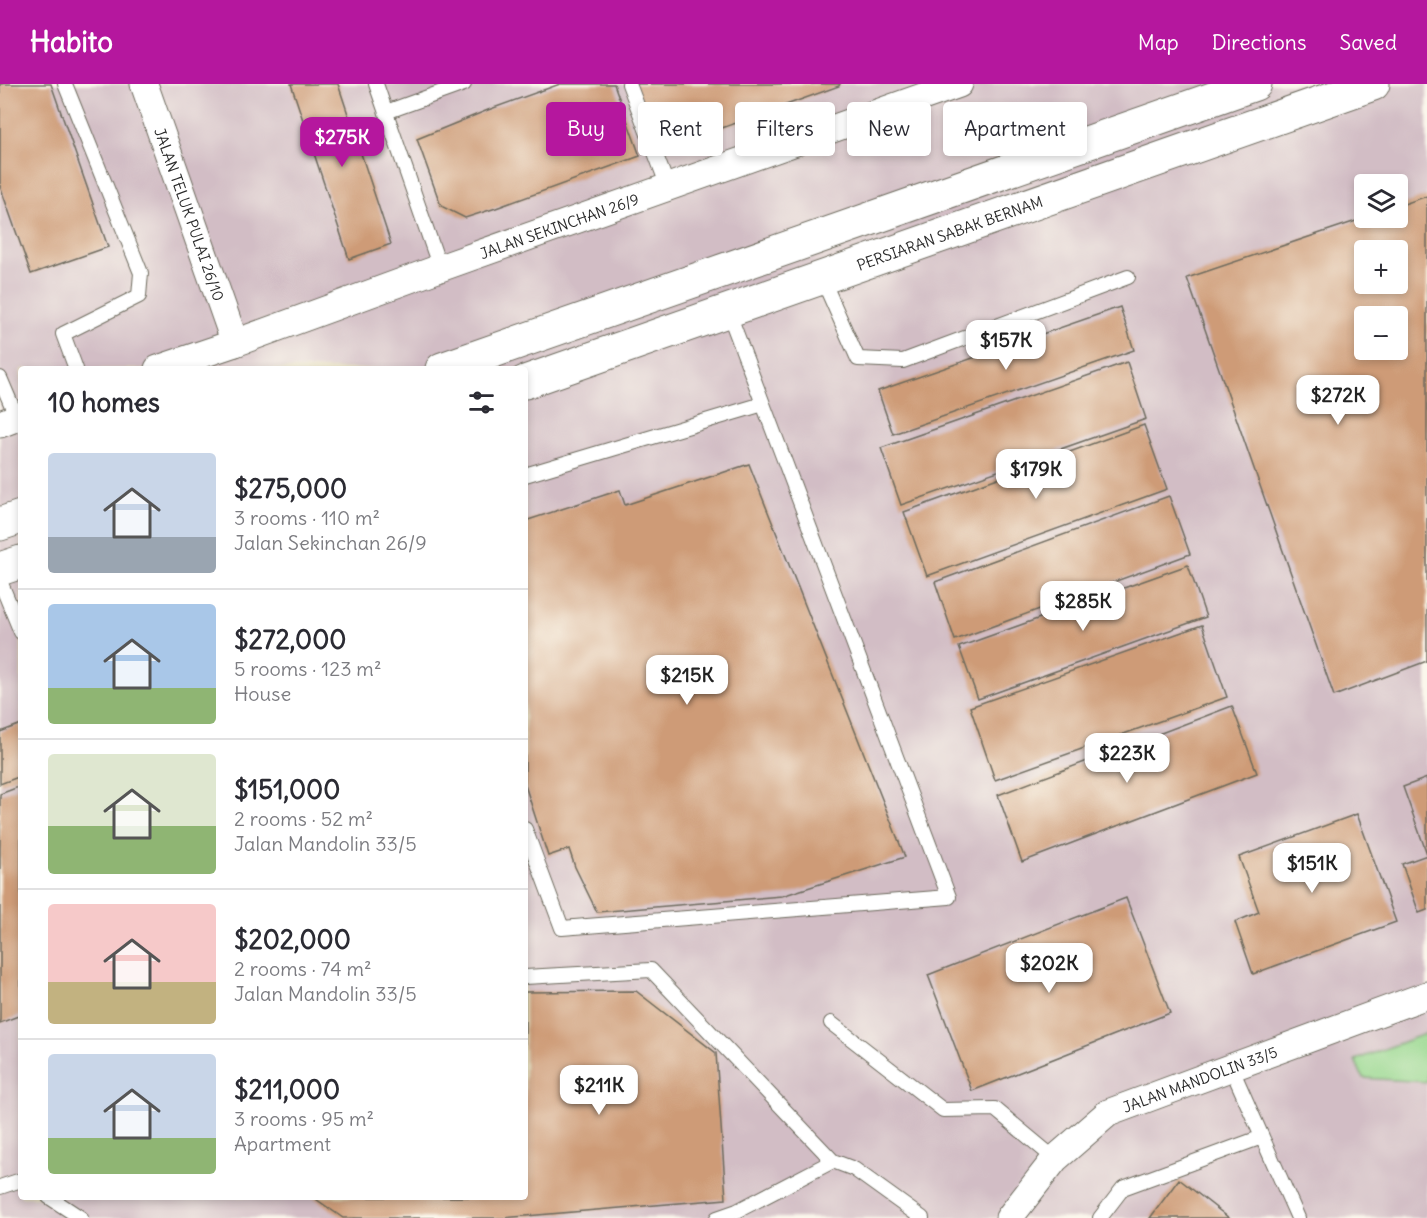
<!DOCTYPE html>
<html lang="en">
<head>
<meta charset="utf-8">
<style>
	body { margin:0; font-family:Delius,sans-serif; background:#f2f2f3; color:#2b2b33; height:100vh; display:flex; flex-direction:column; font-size:22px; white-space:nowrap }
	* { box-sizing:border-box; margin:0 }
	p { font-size:20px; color:#7c7c81 }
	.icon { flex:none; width:33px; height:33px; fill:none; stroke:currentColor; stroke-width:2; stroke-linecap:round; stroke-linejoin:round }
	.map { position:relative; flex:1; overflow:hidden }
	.details { position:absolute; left:18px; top:282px; width:510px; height:834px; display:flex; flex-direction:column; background:#fff; border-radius:6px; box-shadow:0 3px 9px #0003 }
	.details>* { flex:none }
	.banner { position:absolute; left:546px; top:18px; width:570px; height:54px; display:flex; gap:12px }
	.controls { position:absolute; left:1354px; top:90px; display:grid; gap:12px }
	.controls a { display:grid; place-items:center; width:54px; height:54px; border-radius:6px; background:#fff; box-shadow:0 3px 9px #0003; font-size:30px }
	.price { position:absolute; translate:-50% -51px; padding:0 14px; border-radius:12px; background:#fff; color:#222; font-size:20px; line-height:39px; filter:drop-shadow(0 2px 3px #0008) }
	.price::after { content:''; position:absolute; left:50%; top:36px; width:18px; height:14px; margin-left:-9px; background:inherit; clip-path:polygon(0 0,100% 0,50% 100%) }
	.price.current { background:#b5179e; color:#fff }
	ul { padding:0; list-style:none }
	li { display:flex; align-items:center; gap:18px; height:150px; padding:0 30px }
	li+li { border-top:2px solid #e1e1e2 }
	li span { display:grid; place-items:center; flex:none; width:168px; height:120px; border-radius:6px; color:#555 }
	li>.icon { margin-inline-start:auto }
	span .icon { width:72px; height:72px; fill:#fffc; stroke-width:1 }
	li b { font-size:26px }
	h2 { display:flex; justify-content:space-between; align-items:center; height:72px; padding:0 30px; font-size:26px }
	.chip { padding:0 21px; border-radius:6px; background:#fff; box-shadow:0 3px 9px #0003; font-size:21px; line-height:54px }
	.chip.current { background:#b5179e; color:#fff }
	header { display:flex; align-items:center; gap:36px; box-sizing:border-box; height:84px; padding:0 30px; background:#b5179e; color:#fff }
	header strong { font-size:28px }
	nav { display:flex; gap:33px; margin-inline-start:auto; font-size:21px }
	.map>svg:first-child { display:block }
</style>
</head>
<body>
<header>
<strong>Habito</strong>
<nav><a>Map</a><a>Directions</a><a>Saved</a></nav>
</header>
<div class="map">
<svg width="1427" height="1134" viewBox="0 0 1427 1134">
	<rect width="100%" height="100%" fill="#fbf7ec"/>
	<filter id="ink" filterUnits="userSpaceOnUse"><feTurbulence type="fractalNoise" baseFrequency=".0167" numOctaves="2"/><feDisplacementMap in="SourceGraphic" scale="12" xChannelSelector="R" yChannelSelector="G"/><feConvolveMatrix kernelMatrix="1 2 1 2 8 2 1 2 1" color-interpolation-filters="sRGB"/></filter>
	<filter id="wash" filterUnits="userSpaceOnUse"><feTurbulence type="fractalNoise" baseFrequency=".008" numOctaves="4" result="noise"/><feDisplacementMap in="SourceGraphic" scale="24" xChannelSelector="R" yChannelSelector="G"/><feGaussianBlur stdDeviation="1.35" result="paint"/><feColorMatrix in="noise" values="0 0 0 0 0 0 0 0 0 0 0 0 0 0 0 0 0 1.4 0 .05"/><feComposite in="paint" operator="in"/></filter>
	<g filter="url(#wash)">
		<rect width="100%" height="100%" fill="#e8e0ba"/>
		<path fill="#d2bdc5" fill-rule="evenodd" d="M 0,0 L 1427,0 L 1427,1134 L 0,1134 ZM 1365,100 L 1398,100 L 1398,134 L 1365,134 ZM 1365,166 L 1398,166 L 1398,200 L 1365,200 ZM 1365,232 L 1398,232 L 1398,266 L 1365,266 ZM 21,285 L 525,285 L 525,1113 L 21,1113 Z"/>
		<path fill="#98d88f" stroke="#62825d" stroke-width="1.5" d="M 1427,949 L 1427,998 L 1363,994 L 1355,976 Z"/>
		<g id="blocks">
			<path fill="#ce9b77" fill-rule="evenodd" d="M 0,0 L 51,0 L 108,163 L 31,190 L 0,102 Z
				M 291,0 L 338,0 L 391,160 L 349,175 Z
				M 560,0 L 614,0 L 640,72 L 496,124 L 465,134 L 441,122 L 417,55 L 488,26 Z
				M 635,0 L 840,0 L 839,2 L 658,67 Z
				M 1427,112 L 1427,577 L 1334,612 L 1187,194 L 1365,134 L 1398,134 L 1398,122 ZM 1365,166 L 1398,166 L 1398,200 L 1365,200 ZM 1365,232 L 1398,232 L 1398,266 L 1365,266 Z
				M 1120,223 L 1134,266 L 893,350 L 878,307 Z
				M 1127,278 L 1146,335 L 901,421 L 881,364 Z
				M 1144,341 L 1167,405 L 927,492 L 904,428 Z
				M 749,380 L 905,773 L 782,812 L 597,828 L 575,783 L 569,765 L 548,772 L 525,701 L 525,437 L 620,406 L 625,421 Z
				M 1169,412 L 1190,470 L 955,556 L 935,498 Z
				M 1188,481 L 1206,533 L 978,615 L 959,563 Z
				M 1202,541 L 1227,613 L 995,696 L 970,623 Z
				M 1232,622 L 1257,689 L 1022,778 L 998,711 Z
				M 21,640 L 21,692 L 0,700 L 0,648 Z
				M 1427,694 L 1427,770 L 1403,703 Z
				M 21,702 L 21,931 L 0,939 L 0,710 Z
				M 1357,730 L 1396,838 L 1253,890 L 1235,838 L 1259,828 L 1239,773 Z
				M 1427,771 L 1427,826 L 1419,829 L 1402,780 Z
				M 1126,814 L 1170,929 L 972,1007 L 928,891 Z
				M 636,907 L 716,969 L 726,1115 L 502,1134 L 343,1134 L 313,1113 L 525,1113 L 525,908 Z
				M 1179,1095 L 1229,1134 L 1150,1134 Z"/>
		</g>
	</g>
	<g filter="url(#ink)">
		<use href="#blocks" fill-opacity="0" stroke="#6d6a5d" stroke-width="1.5"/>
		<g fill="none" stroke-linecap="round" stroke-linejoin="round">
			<defs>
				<path id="service" d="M 65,0 L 141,189 L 139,212 L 63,250 L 76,285
					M 376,0 L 440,184
					M 629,0 L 668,103
					M 386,28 L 464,0
					M 822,194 L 858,275 L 903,277 L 1128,193
					M 0,294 L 17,334
					M 525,391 L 763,320
					M 0,497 L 21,548
					M 525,745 L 562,844 L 949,813 L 728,227
					M 525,893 L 651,886 L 833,1077
					M 831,939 L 943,1026 L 995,1025 L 1055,1075
					M 1231,983 L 1298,1134
					M 0,1103 L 21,1096
					M 49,1113 L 81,1134
					M 717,1134 L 737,1127 L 833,1077 L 854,1085 L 922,1134
					M 1100,1134 L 1123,1104 L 1262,1053"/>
				<g id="minor">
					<path id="s1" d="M 144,0 L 235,259"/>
					<path id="s2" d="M 158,285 L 235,259 L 440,184 L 959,0"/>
					<path d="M 0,340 L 21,332"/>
					<path id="s3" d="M 1009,1134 L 1055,1075 L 1108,1029 L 1427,911"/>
				</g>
				<g id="tertiary">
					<path d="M 442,285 L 1255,0"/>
					<path id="s4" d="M 525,298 L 1373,0"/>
					<path d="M 0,440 L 21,433"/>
					<path d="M 0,485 L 21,478"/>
				</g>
			</defs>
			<use href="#service" stroke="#6d6a5d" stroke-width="16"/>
			<use href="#minor" stroke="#6d6a5d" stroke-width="29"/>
			<use href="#tertiary" stroke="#6d6a5d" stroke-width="35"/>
			<use href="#service" stroke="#fff" stroke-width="14"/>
			<use href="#minor" stroke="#fff" stroke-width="27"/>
			<use href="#tertiary" stroke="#fff" stroke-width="33"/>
		</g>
	</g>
	<g text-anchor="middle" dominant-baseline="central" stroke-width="5" stroke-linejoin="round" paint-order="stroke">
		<g font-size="15" fill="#2b2b2b" stroke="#fbf7ec">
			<text stroke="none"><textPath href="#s1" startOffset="138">JALAN TELUK PULAI 26/10</textPath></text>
			<text stroke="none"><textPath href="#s2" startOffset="426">JALAN SEKINCHAN 26/9</textPath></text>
			<text stroke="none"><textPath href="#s4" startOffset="450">PERSIARAN SABAK BERNAM</textPath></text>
			<text stroke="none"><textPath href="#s3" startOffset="243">JALAN MANDOLIN 33/5</textPath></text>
		</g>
	</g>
</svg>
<div class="controls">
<a><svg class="icon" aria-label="layers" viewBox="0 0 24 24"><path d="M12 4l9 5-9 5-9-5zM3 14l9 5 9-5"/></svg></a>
<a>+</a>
<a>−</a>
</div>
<b class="price current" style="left:342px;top:84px">$275K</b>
<b class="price" style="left:1006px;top:287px">$157K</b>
<b class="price" style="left:1338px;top:342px">$272K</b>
<b class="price" style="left:1036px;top:416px">$179K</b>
<b class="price" style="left:1083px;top:548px">$285K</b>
<b class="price" style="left:687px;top:622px">$215K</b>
<b class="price" style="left:1127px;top:700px">$223K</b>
<b class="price" style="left:1312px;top:810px">$151K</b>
<b class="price" style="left:1049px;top:910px">$202K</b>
<b class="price" style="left:599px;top:1032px">$211K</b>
<div class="banner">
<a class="chip current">Buy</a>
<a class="chip">Rent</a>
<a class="chip">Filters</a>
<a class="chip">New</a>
<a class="chip">Apartment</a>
</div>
<section class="details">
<h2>10 homes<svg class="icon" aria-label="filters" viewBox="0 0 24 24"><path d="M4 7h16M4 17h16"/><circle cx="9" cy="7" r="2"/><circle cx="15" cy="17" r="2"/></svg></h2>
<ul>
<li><span style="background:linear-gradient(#c9d6e8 70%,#9aa5b1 0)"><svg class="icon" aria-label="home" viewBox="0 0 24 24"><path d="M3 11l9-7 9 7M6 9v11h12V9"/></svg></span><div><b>$275,000</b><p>3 rooms · 110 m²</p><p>Jalan Sekinchan 26/9</p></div></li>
<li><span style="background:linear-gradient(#a9c7e8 70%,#8fb573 0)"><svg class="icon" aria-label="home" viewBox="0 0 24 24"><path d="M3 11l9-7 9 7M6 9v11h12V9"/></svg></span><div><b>$272,000</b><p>5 rooms · 123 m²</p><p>House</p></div></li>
<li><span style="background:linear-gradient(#dfe7d0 60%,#8fb573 0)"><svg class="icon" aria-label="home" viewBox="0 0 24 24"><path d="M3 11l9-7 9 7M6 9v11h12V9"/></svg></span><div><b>$151,000</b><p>2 rooms · 52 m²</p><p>Jalan Mandolin 33/5</p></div></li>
<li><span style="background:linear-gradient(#f6c9c9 65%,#c2b280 0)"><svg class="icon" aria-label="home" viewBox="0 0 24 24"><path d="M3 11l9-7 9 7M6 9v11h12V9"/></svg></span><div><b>$202,000</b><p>2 rooms · 74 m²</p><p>Jalan Mandolin 33/5</p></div></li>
<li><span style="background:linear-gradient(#c9d6e8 70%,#8fb573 0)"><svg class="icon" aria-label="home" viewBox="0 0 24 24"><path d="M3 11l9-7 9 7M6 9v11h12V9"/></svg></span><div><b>$211,000</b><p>3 rooms · 95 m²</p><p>Apartment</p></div></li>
</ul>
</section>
</div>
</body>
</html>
